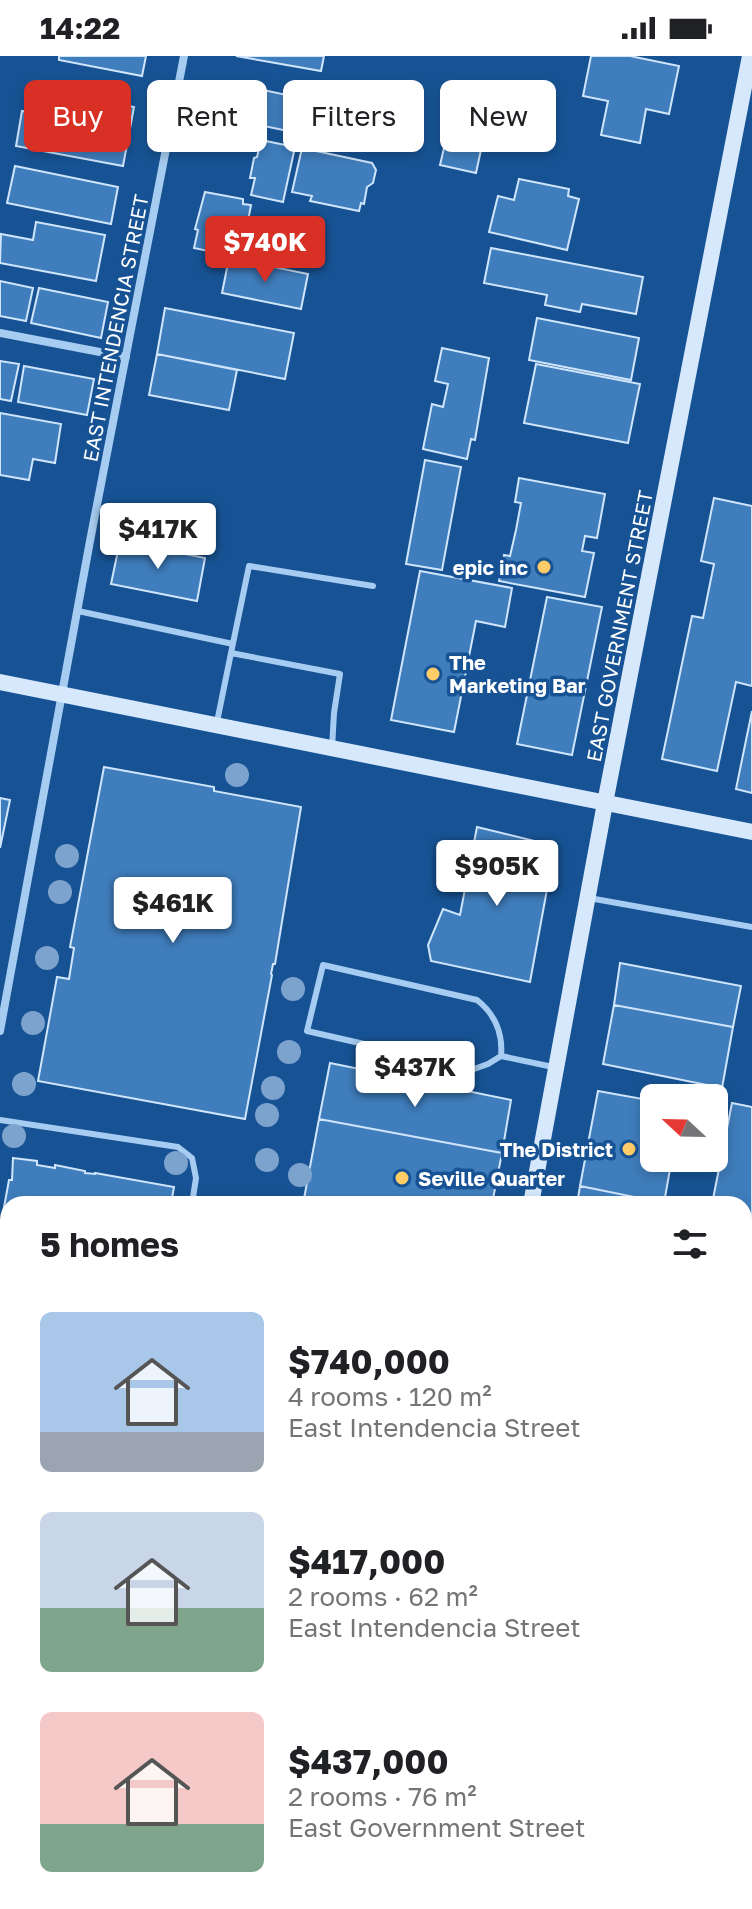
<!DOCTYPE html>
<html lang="en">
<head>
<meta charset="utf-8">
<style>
	body { margin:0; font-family:"Golos Text",sans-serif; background:#f2f2f2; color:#202124; height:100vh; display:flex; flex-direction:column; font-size:30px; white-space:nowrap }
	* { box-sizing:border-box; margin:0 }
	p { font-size:26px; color:#757577 }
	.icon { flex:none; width:44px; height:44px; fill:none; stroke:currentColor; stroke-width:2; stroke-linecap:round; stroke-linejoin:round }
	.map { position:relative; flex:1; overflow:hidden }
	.side { position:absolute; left:0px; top:1140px; width:752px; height:714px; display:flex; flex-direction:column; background:#fff; border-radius:24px 24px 0 0; box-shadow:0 4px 12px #0003 }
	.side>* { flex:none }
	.guide { position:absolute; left:24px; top:24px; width:704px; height:72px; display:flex; gap:16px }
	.needle { width:52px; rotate:292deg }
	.buttons { position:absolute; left:640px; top:1028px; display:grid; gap:16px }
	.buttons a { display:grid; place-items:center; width:88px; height:88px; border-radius:12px; background:#fff; box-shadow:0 4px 12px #0003; font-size:40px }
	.price { position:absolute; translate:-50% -68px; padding:0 18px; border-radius:8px; background:#fff; color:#222; font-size:26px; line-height:52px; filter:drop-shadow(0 2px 4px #0008) }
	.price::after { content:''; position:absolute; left:50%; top:48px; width:24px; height:18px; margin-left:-12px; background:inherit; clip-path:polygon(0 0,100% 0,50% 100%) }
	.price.on { background:#d93025; color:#fff }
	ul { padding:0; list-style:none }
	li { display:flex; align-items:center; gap:24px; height:200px; padding:0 40px }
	li span { display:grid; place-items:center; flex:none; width:224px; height:160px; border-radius:12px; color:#555 }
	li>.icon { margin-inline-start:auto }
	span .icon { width:96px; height:96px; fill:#fffc; stroke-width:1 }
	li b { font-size:34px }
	h2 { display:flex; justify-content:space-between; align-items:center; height:96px; padding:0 40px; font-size:34px }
	.tag { padding:0 28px; border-radius:12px; background:#fff; box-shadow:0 4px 12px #0003; font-size:28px; line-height:72px }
	.tag.on { background:#d93025; color:#fff }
	.status { display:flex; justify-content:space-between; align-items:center; height:56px; padding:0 40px; background:#fff; direction:ltr }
	.status svg { height:22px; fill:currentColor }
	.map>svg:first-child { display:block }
</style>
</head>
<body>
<div class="status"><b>14:22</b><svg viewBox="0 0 49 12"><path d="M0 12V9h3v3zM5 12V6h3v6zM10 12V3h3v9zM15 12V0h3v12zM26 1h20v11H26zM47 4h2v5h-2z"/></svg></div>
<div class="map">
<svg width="752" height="1853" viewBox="0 0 752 1853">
	<rect width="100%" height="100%" fill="#175394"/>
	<path fill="#2a6eb3" d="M 744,1537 L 752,1538 L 752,1853 L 396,1853 L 397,1846 L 744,1846 Z"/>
	<path fill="#3f7dbc" stroke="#cfe5fc" stroke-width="2" d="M 59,0 L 146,0 L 142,20 L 59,4 Z
		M 236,0 L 324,0 L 321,15 Z
		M 591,0 L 630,0 L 679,10 L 669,58 L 646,53 L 640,87 L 601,79 L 608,45 L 583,40 Z
		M 226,26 L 310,44 L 303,78 L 219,61 Z
		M 92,43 L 134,51 L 123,110 L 16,90 L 22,55 L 70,64 Z
		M 452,58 L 487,66 L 476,117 L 440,109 Z
		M 261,84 L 295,91 L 283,146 L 251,139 L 255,122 L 250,122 L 254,102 L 257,101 Z
		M 302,92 L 372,107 L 376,114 L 373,127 L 367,131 L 364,148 L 361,147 L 359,155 L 310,145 L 312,140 L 292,136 Z
		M 15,110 L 118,131 L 111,168 L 7,147 Z
		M 519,123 L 569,133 L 568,140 L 579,143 L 567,194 L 489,176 L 498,140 L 514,144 Z
		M 205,136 L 243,143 L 243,148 L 251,149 L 242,197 L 233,196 L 232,200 L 194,192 L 198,174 L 195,173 Z
		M 36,166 L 105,179 L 96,225 L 0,207 L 1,178 L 33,184 Z
		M 491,192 L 643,221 L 636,258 L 582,248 L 580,256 L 545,249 L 547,239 L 484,227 Z
		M 229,202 L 308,218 L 301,253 L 222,237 Z
		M 0,225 L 33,232 L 26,265 L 0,260 Z
		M 39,232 L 108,246 L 101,282 L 31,267 Z
		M 165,252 L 294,277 L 285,323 L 157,298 Z
		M 537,262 L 639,282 L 631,324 L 529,304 Z
		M 442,292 L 489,302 L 475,384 L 471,383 L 467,403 L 423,393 L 432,348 L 443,351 L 448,328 L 435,325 Z
		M 157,298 L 237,314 L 229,354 L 149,339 Z
		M 0,305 L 19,308 L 11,345 L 0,343 Z
		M 536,308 L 640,328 L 628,387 L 524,367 Z
		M 24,310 L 94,323 L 87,359 L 18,346 Z
		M 0,357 L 61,368 L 55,407 L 33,403 L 29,424 L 0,419 Z
		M 425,404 L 461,411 L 442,514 L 406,508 Z
		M 519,422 L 605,438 L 597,482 L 585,480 L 582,495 L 594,497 L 585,541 L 499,525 L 504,499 L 510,500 L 516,474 L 521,447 L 515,446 Z
		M 714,442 L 752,450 L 752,630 L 736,626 L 717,715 L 662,703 L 692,560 L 703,562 L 714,508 L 701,505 Z
		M 120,485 L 205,502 L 197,545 L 111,528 Z
		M 420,515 L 512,532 L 505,571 L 476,565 L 454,676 L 391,664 Z
		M 547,541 L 602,551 L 572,699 L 517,688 Z
		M 752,655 L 752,737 L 736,733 Z
		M 104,711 L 214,731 L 214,735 L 301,751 L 275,908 L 273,908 L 271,918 L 272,919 L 245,1063 L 38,1025 L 57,921 L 69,923 L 74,892 L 70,891 Z
		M 0,742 L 10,744 L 0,792 Z
		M 477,771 L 555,790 L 530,926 L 431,905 L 428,889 L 443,853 L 460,859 Z
		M 620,907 L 741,930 L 733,971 L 614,949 Z
		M 614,949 L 733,971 L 722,1032 L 603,1008 Z
		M 330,1007 L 511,1044 L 502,1097 L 319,1063 Z
		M 598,1035 L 654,1045 L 654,1102 L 672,1102 L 664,1147 L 580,1130 Z
		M 732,1047 L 752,1051 L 752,1164 L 744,1162 L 744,1148 L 712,1148 Z
		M 319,1063 L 502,1097 L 492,1148 L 303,1148 Z
		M 13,1102 L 37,1105 L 37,1109 L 55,1112 L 55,1109 L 85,1115 L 85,1117 L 95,1118 L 95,1117 L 174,1131 L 171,1148 L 8,1148 L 8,1282 L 0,1281 L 0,1173 L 9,1124 L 12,1124 Z
		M 580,1130 L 664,1147 L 671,1148 L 577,1148 Z
		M 744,1162 L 752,1164 L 752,1225 L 744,1224 Z
		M 744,1224 L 752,1225 L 752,1255 L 746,1280 L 744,1280 Z
		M 0,1414 L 8,1416 L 8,1459 L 0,1458 Z
		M 0,1480 L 8,1481 L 8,1528 L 0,1526 Z"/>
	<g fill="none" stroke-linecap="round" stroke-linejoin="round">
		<path stroke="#a7ccf1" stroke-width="5" stroke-dasharray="4 6" stroke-linecap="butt" d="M 744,1583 L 752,1585
			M 744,1710 L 746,1711 L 744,1723
			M 744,1751 L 752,1753
			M 744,1798 L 752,1805
			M 439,1853 L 456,1846"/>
		<path stroke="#a7ccf1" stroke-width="6" d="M 78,555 L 233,588
			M 231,597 L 249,510 L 373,530
			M 217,666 L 231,597 L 340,618 L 334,657 L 332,692
			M 589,842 L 752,871
			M 501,1000 C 503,978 495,958 477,944 L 323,909 L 307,975 L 474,1013 L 488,1008 L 501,1000 L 553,1011
			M 0,1064 L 178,1091 L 192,1102 L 196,1122 L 192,1148"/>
		<path stroke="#a7ccf1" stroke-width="8" d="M 0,277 L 126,301
			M 0,975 L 90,485 L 184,0
			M 0,1341 L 8,1343
			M 744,1485 L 752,1443
			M 744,1537 L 752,1538"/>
		<path stroke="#d6e8fb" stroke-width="16" d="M 0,626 L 752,776
			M 531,1148 L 605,747 L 750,0
			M 0,1824 L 8,1825
			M 128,1846 L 168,1853
			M 396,1853 L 397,1846"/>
	</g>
	<g fill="#7ca3cd">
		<circle cx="237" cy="719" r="12"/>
		<circle cx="67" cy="800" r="12"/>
		<circle cx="60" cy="836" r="12"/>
		<circle cx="47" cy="902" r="12"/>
		<circle cx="293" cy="933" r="12"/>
		<circle cx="33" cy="967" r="12"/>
		<circle cx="289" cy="996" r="12"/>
		<circle cx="24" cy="1028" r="12"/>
		<circle cx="273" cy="1032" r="12"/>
		<circle cx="267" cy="1059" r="12"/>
		<circle cx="14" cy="1080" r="12"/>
		<circle cx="267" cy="1104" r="12"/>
		<circle cx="176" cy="1107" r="12"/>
		<circle cx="300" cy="1119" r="12"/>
	</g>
	<g fill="#ffcc67" stroke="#175394" stroke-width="3">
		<circle cx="544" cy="511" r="8"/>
		<circle cx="433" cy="618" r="8"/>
		<circle cx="629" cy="1093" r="8"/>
		<circle cx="402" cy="1122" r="8"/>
	</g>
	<g text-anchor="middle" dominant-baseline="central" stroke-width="7" stroke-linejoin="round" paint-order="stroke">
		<g font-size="20" fill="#fff" stroke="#175394">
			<text transform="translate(115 272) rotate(-79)">EAST INTENDENCIA STREET</text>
			<text transform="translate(619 570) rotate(-79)">EAST GOVERNMENT STREET</text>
		</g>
		<g font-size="20" font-weight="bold" fill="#fff" stroke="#175394" text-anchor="end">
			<text x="528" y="511">epic inc</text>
			<text x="449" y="606" text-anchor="start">The<tspan x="449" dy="23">Marketing Bar</tspan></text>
			<text x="613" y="1093">The District</text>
			<text x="418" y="1122" text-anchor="start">Seville Quarter</text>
		</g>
	</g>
</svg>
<div class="buttons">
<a><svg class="needle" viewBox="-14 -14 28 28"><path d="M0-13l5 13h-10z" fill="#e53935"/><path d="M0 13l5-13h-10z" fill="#757577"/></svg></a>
</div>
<b class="price on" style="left:265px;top:228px">$740K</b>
<b class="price" style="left:158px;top:515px">$417K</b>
<b class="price" style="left:497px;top:852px">$905K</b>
<b class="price" style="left:173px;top:889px">$461K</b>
<b class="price" style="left:415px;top:1053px">$437K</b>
<div class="guide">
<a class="tag on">Buy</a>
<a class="tag">Rent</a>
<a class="tag">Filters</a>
<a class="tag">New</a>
</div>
<section class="side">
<h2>5 homes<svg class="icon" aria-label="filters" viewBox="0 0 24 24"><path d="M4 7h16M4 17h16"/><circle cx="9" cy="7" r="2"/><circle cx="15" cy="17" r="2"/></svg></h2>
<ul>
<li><span style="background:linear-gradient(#a9c7e8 75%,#9aa5b1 0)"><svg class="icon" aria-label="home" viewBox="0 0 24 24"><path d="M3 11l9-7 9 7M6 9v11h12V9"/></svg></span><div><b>$740,000</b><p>4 rooms · 120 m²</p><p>East Intendencia Street</p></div></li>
<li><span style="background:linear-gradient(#c9d6e8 60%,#7fa58c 0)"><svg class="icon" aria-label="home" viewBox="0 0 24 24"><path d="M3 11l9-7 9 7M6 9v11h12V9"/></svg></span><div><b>$417,000</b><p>2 rooms · 62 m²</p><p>East Intendencia Street</p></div></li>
<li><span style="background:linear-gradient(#f6c9c9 70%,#7fa58c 0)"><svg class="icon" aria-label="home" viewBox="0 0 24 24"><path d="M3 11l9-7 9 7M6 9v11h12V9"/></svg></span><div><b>$437,000</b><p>2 rooms · 76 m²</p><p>East Government Street</p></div></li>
</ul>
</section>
</div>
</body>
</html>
